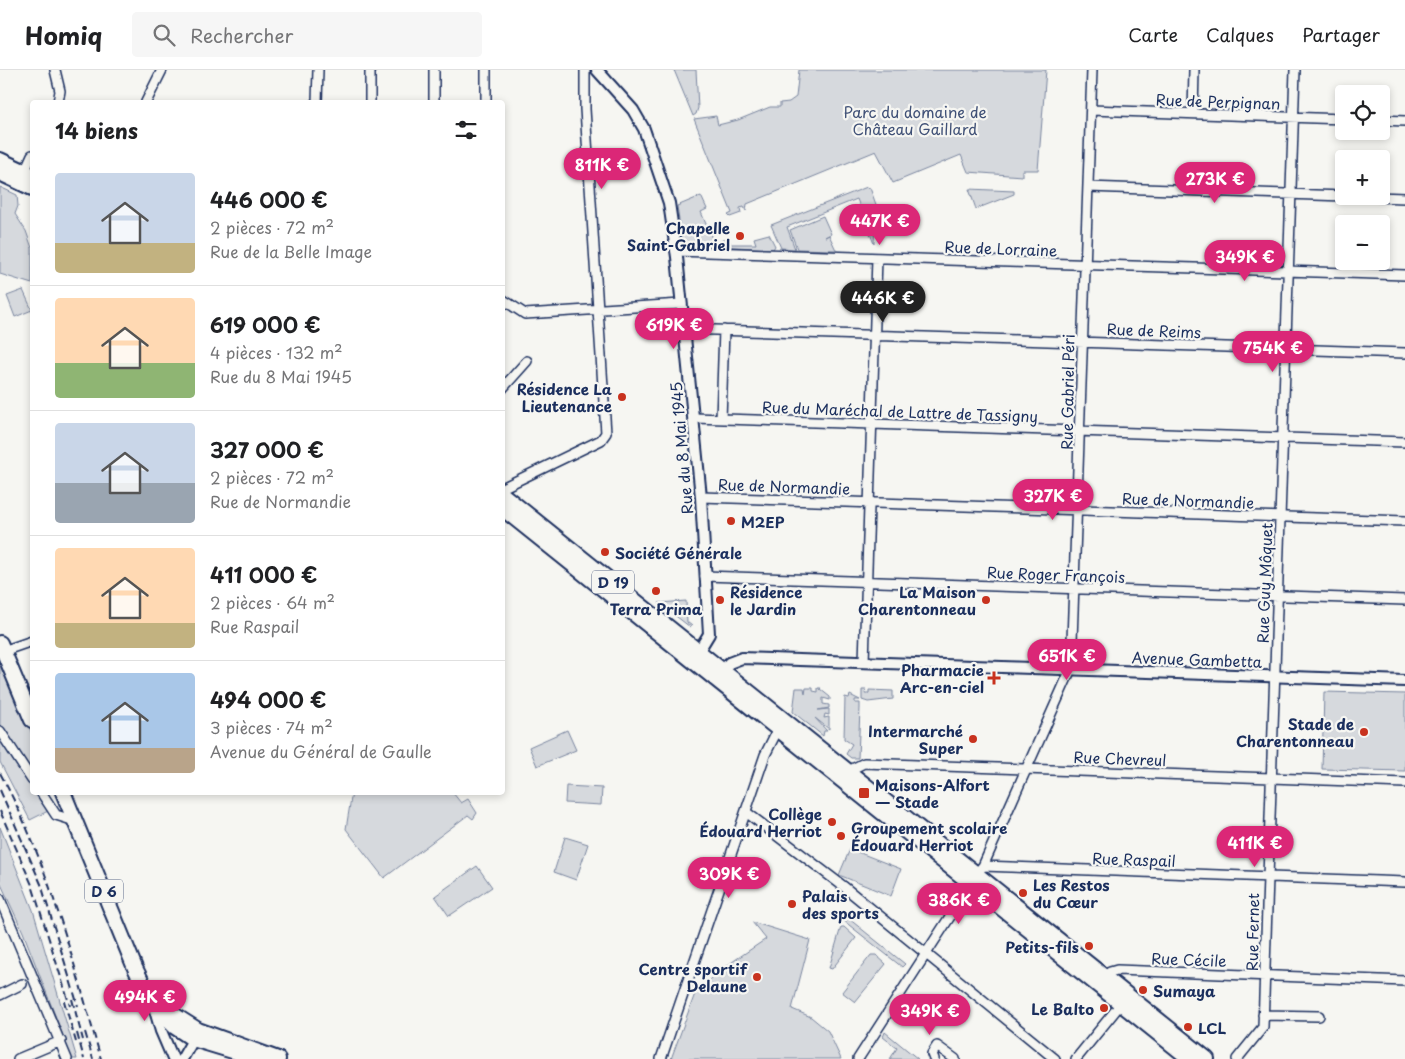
<!DOCTYPE html>
<html lang="fr">
<head>
<meta charset="utf-8">
<style>
	body { margin:0; font-family:"Playpen Sans",sans-serif; background:#f6f6f6; color:#202124; height:100vh; display:flex; flex-direction:column; font-size:19px; white-space:nowrap }
	* { box-sizing:border-box; margin:0 }
	p { font-size:16px; color:#757577 }
	.icon { flex:none; width:28px; height:28px; fill:none; stroke:currentColor; stroke-width:2; stroke-linecap:round; stroke-linejoin:round }
	.map { position:relative; flex:1; overflow:hidden }
	.details { position:absolute; left:30px; top:30px; width:475px; height:695px; display:flex; flex-direction:column; background:#fff; border-radius:5px; box-shadow:0 2px 8px #0003 }
	.details>* { flex:none }
	.controls { position:absolute; left:1335px; top:15px; display:grid; gap:10px }
	.controls a { display:grid; place-items:center; width:55px; height:55px; border-radius:5px; background:#fff; box-shadow:0 2px 8px #0003; font-size:25px }
	.price { position:absolute; translate:-50% -42px; padding:0 11px; border-radius:18px; background:#db2777; color:#fff; font-size:16px; line-height:32px; filter:drop-shadow(0 1px 2px #0008) }
	.price::after { content:''; position:absolute; left:50%; top:30px; width:15px; height:11px; margin-left:-8px; background:inherit; clip-path:polygon(0 0,100% 0,50% 100%) }
	.price.current { background:#222; color:#fff }
	ul { padding:0; list-style:none }
	li { display:flex; align-items:center; gap:15px; height:125px; padding:0 25px }
	li+li { border-top:1px solid #e0e0e0 }
	li span { display:grid; place-items:center; flex:none; width:140px; height:100px; border-radius:5px; color:#555 }
	li>.icon { margin-inline-start:auto }
	span .icon { width:60px; height:60px; fill:#fffc; stroke-width:1 }
	li b { font-size:21px }
	h2 { display:flex; justify-content:space-between; align-items:center; height:60px; padding:0 25px; font-size:21px }
	header { display:flex; align-items:center; gap:30px; box-sizing:border-box; height:70px; padding:0 25px; background:#fff; border-bottom:1px solid #e0e0e0 }
	header strong { font-size:24px }
	nav { display:flex; gap:28px; margin-inline-start:auto; font-size:18px }
	.search { width:350px; height:45px; background:#f6f6f6; display:flex; align-items:center; gap:12px; box-sizing:border-box; padding:0 18px; border-radius:5px; color:#757577; font-size:19px }
	.map>svg:first-child { display:block }
</style>
</head>
<body>
<header>
<strong>Homiq</strong>
<div class="search"><svg class="icon" aria-label="search" viewBox="0 0 24 24"><circle cx="10" cy="10" r="6"/><path d="M15 15l6 6"/></svg>Rechercher</div>
<nav><a>Carte</a><a>Calques</a><a>Partager</a></nav>
</header>
<div class="map">
<svg width="1405" height="989" viewBox="0 0 1405 989">
	<rect width="100%" height="100%" fill="#f6f6f2"/>
	<filter id="ink" filterUnits="userSpaceOnUse"><feTurbulence type="fractalNoise" baseFrequency=".02" numOctaves="2"/><feDisplacementMap in="SourceGraphic" scale="10" xChannelSelector="R" yChannelSelector="G"/><feConvolveMatrix kernelMatrix="1 2 1 2 8 2 1 2 1" color-interpolation-filters="sRGB"/></filter>
	<g filter="url(#ink)">
		<path fill="#d6d9dd" stroke="#78849e" d="M 674,0 L 696,0 L 698,38 L 696,44 L 693,46 Z
			M 799,0 L 1046,0 L 1038,100 L 1022,100 L 1022,106 L 968,102 L 961,85 L 893,113 L 876,81 L 747,134 L 746,141 L 744,137 L 740,138 L 741,143 L 730,147 L 728,145 L 732,143 L 694,49 L 716,46 L 718,55 L 738,50 L 770,37 L 780,37 L 780,33 L 789,32 L 796,27 Z
			M 0,117 L 17,125 L 18,136 L 15,144 L 26,161 L 32,178 L 32,214 L 0,204 Z
			M 867,117 L 870,118 L 878,140 L 872,142 L 875,150 L 874,174 L 857,129 L 787,157 L 795,179 L 781,178 L 771,155 Z
			M 969,119 L 1014,121 L 1014,124 L 976,139 Z
			M 701,126 L 707,139 L 701,142 L 713,171 L 711,176 L 687,176 L 682,172 L 677,136 Z
			M 823,146 L 831,164 L 825,167 L 829,165 L 836,180 L 797,179 L 790,160 Z
			M 769,164 L 775,176 L 773,179 L 717,176 L 716,173 L 728,168 L 731,174 L 756,174 L 754,168 Z
			M 23,220 L 32,240 L 15,247 L 7,226 Z
			M 686,531 L 687,552 L 692,556 L 690,557 L 659,533 Z
			M 0,588 L 32,664 L 32,705 L 0,658 Z
			M 796,618 L 804,618 L 805,624 L 806,618 L 813,618 L 813,621 L 818,622 L 818,618 L 821,618 L 820,619 L 830,627 L 830,630 L 823,628 L 823,634 L 829,635 L 829,638 L 818,640 L 829,639 L 829,645 L 825,644 L 824,648 L 829,647 L 829,659 L 815,648 L 827,661 L 824,661 L 823,666 L 793,642 Z
			M 862,620 L 866,620 L 865,624 L 869,624 L 869,620 L 893,621 L 893,629 L 868,632 L 862,630 Z
			M 1324,622 L 1405,624 L 1405,701 L 1322,699 Z
			M 850,625 L 860,630 L 855,630 L 855,633 L 860,633 L 860,638 L 858,688 L 851,688 L 846,684 L 852,674 L 844,669 L 845,627 L 849,628 Z
			M 567,660 L 576,680 L 537,696 L 529,677 Z
			M 0,671 L 32,719 L 32,722 L 35,723 L 48,741 L 30,750 L 0,692 Z
			M 566,716 L 602,718 L 601,735 L 565,733 Z
			M 352,722 L 453,723 L 461,733 L 468,729 L 477,743 L 473,749 L 468,745 L 384,808 L 346,759 Z
			M 0,757 L 33,840 L 77,989 L 72,989 L 23,862 L 0,812 Z
			M 565,767 L 588,774 L 576,810 L 554,802 Z
			M 850,779 L 901,799 L 891,826 L 839,805 Z
			M 477,796 L 492,817 L 449,846 L 435,826 Z
			M 843,844 L 905,894 L 902,897 L 844,851 Z
			M 752,852 L 810,870 L 792,939 L 811,947 L 828,961 L 841,989 L 671,989 L 696,921 L 732,892 L 766,869 Z
			M 841,857 L 844,857 L 856,868 L 832,899 L 829,898 Z
			M 871,885 L 876,885 L 886,894 L 855,932 L 842,922 Z
			M 885,962 L 918,989 L 890,989 L 897,978 L 883,967 Z"/>
		<g fill="none" stroke-linecap="round" stroke-linejoin="round">
			<defs>
				<path id="minor" d="M 55,0 L 60,21 L 58,32
					M 434,0 L 434,32
					M 146,32 L 162,0
					M 317,32 L 318,0
					M 370,32 L 370,0
					M 486,32 L 486,0
					M 1091,40 L 1344,49
					M 1193,43 L 1194,0
					M 1381,50 L 1405,51
					M 23,105 L 32,85
					M 1088,117 L 1344,126
					M 1348,126 L 1405,128
					M 676,181 L 1405,205
					M 502,229 L 525,244 L 681,234
					M 684,259 L 1405,283
					M 502,319 L 527,291
					M 694,348 L 1405,372
					M 721,349 L 724,260
					M 502,418 L 601,370 L 606,363 L 585,39 L 585,0
					M 701,427 L 1405,451
					M 705,506 L 1405,530
					M 3,581 L 32,571
					M 864,592 L 877,188
					M 0,661 L 32,710
					M 848,705 L 854,698 L 864,693 L 1405,713
					M 41,722 L 56,745 L 75,751
					M 746,742 L 843,816 L 1055,989
					M 983,796 L 1405,812
					M 976,804 L 983,796 L 1071,599 L 1092,0
					M 0,829 L 67,989
					M 1101,909 L 1110,902 L 1117,900 L 1405,911
					M 0,925 L 22,914
					M 1263,945 L 1319,946
					M 18,989 L 61,971
					M 661,989 L 765,685 L 778,659
					M 858,989 L 971,814
					M 934,989 L 932,984 L 937,976 L 955,989
					M 1076,989 L 1124,930
					M 1237,989 L 1263,957 L 1295,0"/>
				<path id="tertiary" d="M 597,0 L 633,40 L 644,59 L 669,133 L 677,187 L 701,427 L 709,564 L 695,587
					M 723,601 L 729,593 L 742,588 L 1405,611
					M 154,937 L 161,961 L 173,989
					M 182,989 L 197,963"/>
				<path id="primary" d="M 0,90 L 32,105
					M 0,103 L 32,118
					M 502,424 L 1207,989
					M 502,438 L 1190,989
					M 0,573 L 32,650
					M 63,722 L 135,898 L 154,936 L 175,957 L 193,969 L 259,989
					M 171,943 L 198,960 L 278,989"/>
			</defs>
			<use href="#minor" stroke="#1b2f5e" stroke-width="12"/>
			<use href="#tertiary" stroke="#1b2f5e" stroke-width="14"/>
			<use href="#primary" stroke="#1b2f5e" stroke-width="18"/>
			<use href="#minor" stroke="#f6f6f2" stroke-width="9"/>
			<use href="#tertiary" stroke="#f6f6f2" stroke-width="10"/>
			<use href="#primary" stroke="#f6f6f2" stroke-width="14"/>
			<path stroke="#1b2f5e" stroke-width="2" stroke-dasharray="8 4" stroke-linecap="butt" d="M 0,703 C 49,793 73,891 101,989
				M 0,720 L 41,814 L 78,936
				M 0,741 L 32,815 L 70,936
				M 72,929 L 83,970
				M 64,931 L 76,972
				M 85,962 L 93,989
				M 77,963 L 84,989"/>
		</g>
	</g>
	<g fill="#c8321e" stroke="#f6f6f2" stroke-width="2">
		<circle cx="740" cy="166" r="5"/>
		<circle cx="622" cy="327" r="5"/>
		<circle cx="731" cy="451" r="5"/>
		<circle cx="605" cy="482" r="5"/>
		<circle cx="656" cy="521" r="5"/>
		<circle cx="720" cy="530" r="5"/>
		<circle cx="986" cy="530" r="5"/>
		<path d="M991.5 600.5h5v5h5v5h-5v5h-5v-5h-5v-5h5z"/>
		<circle cx="1364" cy="662" r="5"/>
		<circle cx="973" cy="669" r="5"/>
		<rect x="858" y="717" width="12" height="12" rx="2.5"/>
		<circle cx="832" cy="752" r="5"/>
		<circle cx="841" cy="766" r="5"/>
		<circle cx="1023" cy="823" r="5"/>
		<circle cx="792" cy="834" r="5"/>
		<circle cx="1089" cy="876" r="5"/>
		<circle cx="757" cy="907" r="5"/>
		<circle cx="1143" cy="920" r="5"/>
		<circle cx="1104" cy="938" r="5"/>
		<circle cx="1188" cy="957" r="5"/>
	</g>
	<g text-anchor="middle" dominant-baseline="central" stroke-width="4.5" stroke-linejoin="round" paint-order="stroke">
		<g fill="#f6f6f2" stroke="#5d6b8a" stroke-width="1">
			<rect x="592" y="500.5" width="42" height="23" rx="4"/>
			<rect x="85" y="809.5" width="38" height="23" rx="4"/>
		</g>
		<g font-size="14" font-weight="bold" fill="#1b2f5e">
			<text x="613" y="512">D 19</text>
			<text x="104" y="821">D 6</text>
		</g>
		<g font-size="15" fill="#1b2f5e" stroke="#f6f6f2">
			<text transform="translate(1218 31) rotate(2)">Rue de Perpignan</text>
			<text transform="translate(1001 178) rotate(2)">Rue de Lorraine</text>
			<text transform="translate(1154 260) rotate(2)">Rue de Reims</text>
			<text transform="translate(1067 322) rotate(-89)">Rue Gabriel Péri</text>
			<text transform="translate(900 341) rotate(2)">Rue du Maréchal de Lattre de Tassigny</text>
			<text transform="translate(681 378) rotate(-95)">Rue du 8 Mai 1945</text>
			<text transform="translate(784 416) rotate(2)">Rue de Normandie</text>
			<text transform="translate(1188 430) rotate(2)">Rue de Normandie</text>
			<text transform="translate(1056 504) rotate(2)">Rue Roger François</text>
			<text transform="translate(1264 513) rotate(-88)">Rue Guy Môquet</text>
			<text transform="translate(1197 589) rotate(2)">Avenue Gambetta</text>
			<text transform="translate(1120 688) rotate(2)">Rue Chevreul</text>
			<text transform="translate(1134 789) rotate(2)">Rue Raspail</text>
			<text transform="translate(1252 862) rotate(-89)">Rue Fernet</text>
			<text transform="translate(1189 889) rotate(2)">Rue Cécile</text>
		</g>
		<g font-size="15" fill="#405177" stroke="#f6f6f2">
			<text x="915" y="41">Parc du domaine de<tspan x="915" dy="17">Château Gaillard</tspan></text>
		</g>
		<g font-size="15" font-weight="bold" fill="#1b2f5e" stroke="#f6f6f2" text-anchor="end">
			<text x="730" y="157">Chapelle<tspan x="730" dy="17">Saint-Gabriel</tspan></text>
			<text x="612" y="318">Résidence La<tspan x="612" dy="17">Lieutenance</tspan></text>
			<text x="741" y="451" text-anchor="start">M2EP</text>
			<text x="615" y="482" text-anchor="start">Société Générale</text>
			<text x="730" y="521" text-anchor="start">Résidence<tspan x="730" dy="17">le Jardin</tspan></text>
			<text x="976" y="521">La Maison<tspan x="976" dy="17">Charentonneau</tspan></text>
			<text x="656" y="538" text-anchor="middle">Terra Prima</text>
			<text x="984" y="599">Pharmacie<tspan x="984" dy="17">Arc-en-ciel</tspan></text>
			<text x="1354" y="653">Stade de<tspan x="1354" dy="17">Charentonneau</tspan></text>
			<text x="963" y="660">Intermarché<tspan x="963" dy="17">Super</tspan></text>
			<text x="875" y="714" text-anchor="start">Maisons-Alfort<tspan x="875" dy="17">— Stade</tspan></text>
			<text x="822" y="743">Collège<tspan x="822" dy="17">Édouard Herriot</tspan></text>
			<text x="851" y="757" text-anchor="start">Groupement scolaire<tspan x="851" dy="17">Édouard Herriot</tspan></text>
			<text x="1033" y="814" text-anchor="start">Les Restos<tspan x="1033" dy="17">du Cœur</tspan></text>
			<text x="802" y="825" text-anchor="start">Palais<tspan x="802" dy="17">des sports</tspan></text>
			<text x="1079" y="876">Petits-fils</text>
			<text x="747" y="898">Centre sportif<tspan x="747" dy="17">Delaune</tspan></text>
			<text x="1153" y="920" text-anchor="start">Sumaya</text>
			<text x="1094" y="938">Le Balto</text>
			<text x="1198" y="957" text-anchor="start">LCL</text>
		</g>
	</g>
</svg>
<div class="controls">
<a><svg class="icon" aria-label="locate" viewBox="0 0 24 24"><circle cx="12" cy="12" r="6"/><path d="M12 2v4M12 18v4M2 12h4M18 12h4"/></svg></a>
<a>+</a>
<a>−</a>
</div>
<b class="price" style="left:602px;top:120px">811K €</b>
<b class="price" style="left:1215px;top:134px">273K €</b>
<b class="price" style="left:880px;top:176px">447K €</b>
<b class="price" style="left:1245px;top:212px">349K €</b>
<b class="price current" style="left:883px;top:253px">446K €</b>
<b class="price" style="left:674px;top:280px">619K €</b>
<b class="price" style="left:1273px;top:303px">754K €</b>
<b class="price" style="left:1053px;top:451px">327K €</b>
<b class="price" style="left:1067px;top:611px">651K €</b>
<b class="price" style="left:1255px;top:798px">411K €</b>
<b class="price" style="left:729px;top:829px">309K €</b>
<b class="price" style="left:959px;top:855px">386K €</b>
<b class="price" style="left:145px;top:952px">494K €</b>
<b class="price" style="left:930px;top:966px">349K €</b>
<section class="details">
<h2>14 biens<svg class="icon" aria-label="filters" viewBox="0 0 24 24"><path d="M4 7h16M4 17h16"/><circle cx="9" cy="7" r="2"/><circle cx="15" cy="17" r="2"/></svg></h2>
<ul>
<li><span style="background:linear-gradient(#c9d6e8 70%,#c2b280 0)"><svg class="icon" aria-label="home" viewBox="0 0 24 24"><path d="M3 11l9-7 9 7M6 9v11h12V9"/></svg></span><div><b>446 000 €</b><p>2 pièces · 72 m²</p><p>Rue de la Belle Image</p></div></li>
<li><span style="background:linear-gradient(#ffd9b3 65%,#8fb573 0)"><svg class="icon" aria-label="home" viewBox="0 0 24 24"><path d="M3 11l9-7 9 7M6 9v11h12V9"/></svg></span><div><b>619 000 €</b><p>4 pièces · 132 m²</p><p>Rue du 8 Mai 1945</p></div></li>
<li><span style="background:linear-gradient(#c9d6e8 60%,#9aa5b1 0)"><svg class="icon" aria-label="home" viewBox="0 0 24 24"><path d="M3 11l9-7 9 7M6 9v11h12V9"/></svg></span><div><b>327 000 €</b><p>2 pièces · 72 m²</p><p>Rue de Normandie</p></div></li>
<li><span style="background:linear-gradient(#ffd9b3 75%,#c2b280 0)"><svg class="icon" aria-label="home" viewBox="0 0 24 24"><path d="M3 11l9-7 9 7M6 9v11h12V9"/></svg></span><div><b>411 000 €</b><p>2 pièces · 64 m²</p><p>Rue Raspail</p></div></li>
<li><span style="background:linear-gradient(#a9c7e8 75%,#b9a48a 0)"><svg class="icon" aria-label="home" viewBox="0 0 24 24"><path d="M3 11l9-7 9 7M6 9v11h12V9"/></svg></span><div><b>494 000 €</b><p>3 pièces · 74 m²</p><p>Avenue du Général de Gaulle</p></div></li>
</ul>
</section>
</div>
</body>
</html>
